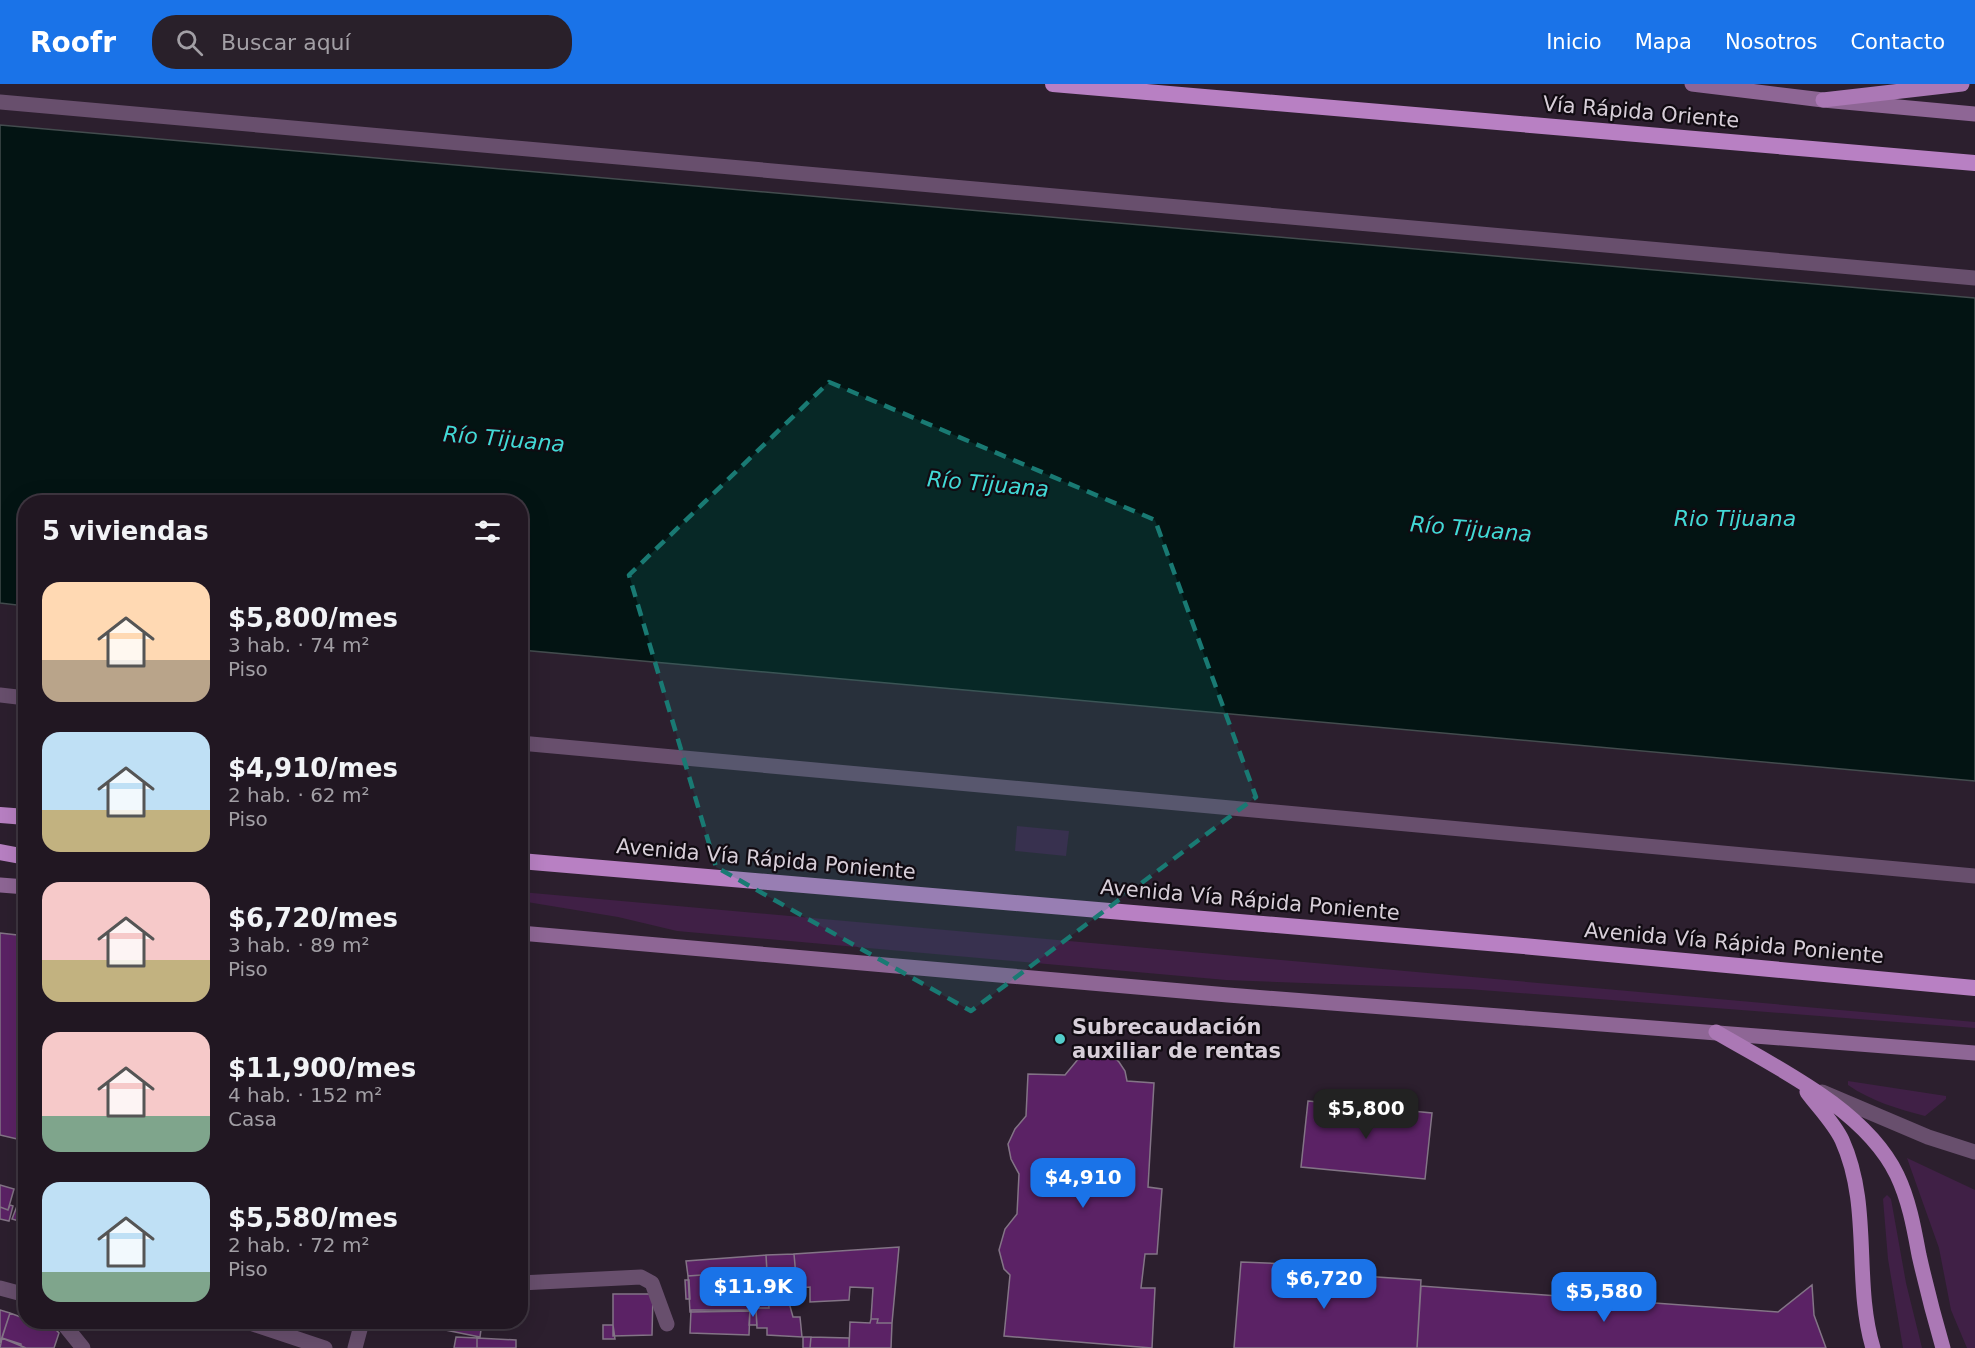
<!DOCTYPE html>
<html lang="es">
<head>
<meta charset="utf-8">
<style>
	body { margin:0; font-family:"DejaVu Sans",sans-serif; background:#29202a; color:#f1f3f6; height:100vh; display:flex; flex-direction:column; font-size:22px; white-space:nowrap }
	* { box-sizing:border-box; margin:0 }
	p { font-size:20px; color:#a29fa5 }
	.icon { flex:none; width:33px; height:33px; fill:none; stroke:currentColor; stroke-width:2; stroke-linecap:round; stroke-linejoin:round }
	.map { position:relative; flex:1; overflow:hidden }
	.details { position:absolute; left:18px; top:411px; width:510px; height:834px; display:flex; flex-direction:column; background:#211722; border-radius:24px; box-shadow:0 6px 24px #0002,0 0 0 2px #3e3640 }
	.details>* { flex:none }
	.price { position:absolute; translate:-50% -51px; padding:0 14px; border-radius:12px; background:#1a73e8; color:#fff; font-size:20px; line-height:39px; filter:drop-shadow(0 2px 3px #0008) }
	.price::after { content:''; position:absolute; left:50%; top:36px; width:18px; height:14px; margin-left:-9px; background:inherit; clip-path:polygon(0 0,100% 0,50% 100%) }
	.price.active { background:#222; color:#fff }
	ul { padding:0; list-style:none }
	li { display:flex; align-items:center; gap:18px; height:150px; padding:0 24px }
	li span { display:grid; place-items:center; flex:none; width:168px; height:120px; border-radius:18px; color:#555 }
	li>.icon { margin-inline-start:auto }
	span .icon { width:72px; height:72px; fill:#fffc; stroke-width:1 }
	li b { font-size:26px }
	h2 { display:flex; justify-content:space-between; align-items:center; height:72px; padding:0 24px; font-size:26px }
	header { display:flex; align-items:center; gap:36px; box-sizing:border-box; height:84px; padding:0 30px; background:#1a73e8; color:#fff }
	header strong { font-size:28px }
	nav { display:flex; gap:33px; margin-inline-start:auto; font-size:21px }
	.search { width:420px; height:54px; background:#29202a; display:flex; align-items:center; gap:15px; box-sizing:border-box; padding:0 21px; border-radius:24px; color:#a29fa5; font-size:22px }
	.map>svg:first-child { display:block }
</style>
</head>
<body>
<header>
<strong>Roofr</strong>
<div class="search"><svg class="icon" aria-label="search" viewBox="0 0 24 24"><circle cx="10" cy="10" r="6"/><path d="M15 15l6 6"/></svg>Buscar aquí</div>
<nav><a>Inicio</a><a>Mapa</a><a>Nosotros</a><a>Contacto</a></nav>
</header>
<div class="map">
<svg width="1975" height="1264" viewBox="0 0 1975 1264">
	<rect width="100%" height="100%" fill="#2c1f2e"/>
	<path fill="#402046" d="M 1017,742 L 1069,747 L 1066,772 L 1015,767 Z
		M 521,808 L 1975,938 L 1975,944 L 1468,905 L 1226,896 L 677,847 L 618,833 L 521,817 Z
		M 1848,997 L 1946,1012 L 1946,1015 L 1925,1032 C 1898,1025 1871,1017 1848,1001 Z
		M 1907,1074 L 1975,1106 L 1975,1264 L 1967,1264 L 1951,1226 L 1939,1164 Z
		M 1887,1111 L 1891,1115 L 1906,1199 L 1922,1264 L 1903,1264 L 1888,1175 L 1883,1115 Z"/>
	<path fill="#031413" stroke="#434c4e" stroke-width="1.5" d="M 0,41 L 1975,214 L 1975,697 L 521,566 L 520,418 L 26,418 L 25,522 L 0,519 Z"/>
	<path fill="#5b2265" stroke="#837486" stroke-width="1.5" d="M 0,849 L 26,852 L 26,1057 L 0,1051 Z
		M 1098,967 L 1113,972 L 1119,978 L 1125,987 L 1127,997 L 1154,999 L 1148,1103 L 1162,1105 L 1157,1170 L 1145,1170 L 1141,1204 L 1155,1204 L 1152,1264 L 1004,1252 L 1010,1191 L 1004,1185 L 999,1166 L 1005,1145 L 1017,1130 L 1019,1090 L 1011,1075 L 1008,1060 L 1015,1045 L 1026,1032 L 1028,990 L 1065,991 L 1079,974 L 1088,968 Z
		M 1308,1017 L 1432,1029 L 1425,1095 L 1301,1083 Z
		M 0,1101 L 14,1105 L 8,1126 L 0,1123 Z
		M 10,1121 L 13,1122 L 9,1137 L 0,1135 L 0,1123 L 8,1126 Z
		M 17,1122 L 26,1124 L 26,1139 L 12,1135 Z
		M 899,1163 L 892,1239 L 877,1239 L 878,1235 L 871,1235 L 873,1204 L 850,1203 L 849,1216 L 810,1218 L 810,1203 L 797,1204 L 794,1170 Z
		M 794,1170 L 798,1214 L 788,1215 L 793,1233 L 800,1233 L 802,1253 L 767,1251 L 767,1244 L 757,1244 L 756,1227 L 756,1224 L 769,1224 L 766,1171 Z
		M 766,1171 L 767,1187 L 730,1185 L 730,1189 L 688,1192 L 686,1177 Z
		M 1241,1178 L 1288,1180 L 1288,1187 L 1421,1196 L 1417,1264 L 1234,1264 Z
		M 730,1185 L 767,1187 L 769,1224 L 756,1224 L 756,1227 L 690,1228 L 688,1192 L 730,1189 Z
		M 685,1196 L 689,1196 L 690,1215 L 686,1215 Z
		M 1812,1201 L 1814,1231 L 1826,1264 L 1417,1264 L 1421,1202 L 1778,1228 Z
		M 613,1210 L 653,1210 L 652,1251 L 613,1252 Z
		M 0,1226 L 10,1229 L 0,1259 Z
		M 691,1226 L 750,1226 L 749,1251 L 690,1249 Z
		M 750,1226 L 756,1227 L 757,1241 L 749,1241 Z
		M 10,1229 L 26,1235 L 26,1238 L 55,1245 L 59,1249 L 54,1264 L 26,1264 L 2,1254 Z
		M 871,1235 L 878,1235 L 877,1239 L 892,1239 L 891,1264 L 849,1264 L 850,1238 L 870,1239 Z
		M 436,1238 L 482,1238 L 480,1253 L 435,1244 Z
		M 603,1241 L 613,1241 L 615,1255 L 603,1255 Z
		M 456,1253 L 477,1254 L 477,1264 L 454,1264 Z
		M 803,1253 L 811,1253 L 810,1264 L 803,1264 Z
		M 811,1253 L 849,1254 L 849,1264 L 810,1264 Z
		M 2,1254 L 21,1260 L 21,1262 L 26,1264 L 0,1264 Z
		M 477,1254 L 516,1256 L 516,1264 L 477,1264 Z"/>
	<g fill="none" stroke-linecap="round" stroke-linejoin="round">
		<path stroke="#684f6d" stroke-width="15" d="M 0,18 L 1975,194
			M 0,611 L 26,614
			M 520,659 L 1975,792
			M 1822,1008 L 1928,1053 L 1975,1068
			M 520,1199 L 641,1193 L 652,1199 L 667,1240
			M 0,1204 L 26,1211
			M 62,1238 L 83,1264
			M 247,1238 L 325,1264"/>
		<path stroke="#684f6d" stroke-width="15" d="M 355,1264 L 362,1238"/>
		<path stroke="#8e6695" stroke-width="15" d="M 1692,0 L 1823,16 L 1975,30
			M 0,801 L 26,803
			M 520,849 L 1228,911 L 1975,969"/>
		<path stroke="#ab78b5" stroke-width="15" d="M 1823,16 L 1962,0
			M 1716,948 C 1777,984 1865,1025 1897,1091 C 1909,1116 1914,1144 1919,1171 C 1926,1202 1934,1233 1943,1264
			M 1807,1008 C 1818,1023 1834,1039 1842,1056 C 1872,1122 1853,1197 1873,1264"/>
		<path stroke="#b880c3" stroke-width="16" d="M 1053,0 L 1975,79
			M 0,731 L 26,733
			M 0,768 L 26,773
			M 520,777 L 1512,861 L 1975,904"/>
	</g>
	<path fill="#197a73" fill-opacity="0.2" stroke="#197a73" stroke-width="4.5" stroke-dasharray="12 8" stroke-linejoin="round" d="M 829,298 L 1155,436 L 1256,713 L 971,927 L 716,783 L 629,491 Z"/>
	<circle fill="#53cdca" stroke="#110b12" stroke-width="2" cx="1060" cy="955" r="6"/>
	<g text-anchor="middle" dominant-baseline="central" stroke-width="4.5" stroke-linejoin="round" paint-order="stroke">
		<g font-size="21" fill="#d7ced8" stroke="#110b12">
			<text transform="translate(1641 28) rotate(5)">Vía Rápida Oriente</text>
			<text transform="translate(766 775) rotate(5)">Avenida Vía Rápida Poniente</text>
			<text transform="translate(1250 816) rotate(5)">Avenida Vía Rápida Poniente</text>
			<text transform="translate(1734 859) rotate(5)">Avenida Vía Rápida Poniente</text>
		</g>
		<g font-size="21" font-weight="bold" fill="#d7ced8" stroke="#110b12" text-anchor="start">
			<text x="1072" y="943">Subrecaudación<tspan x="1072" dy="24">auxiliar de rentas</tspan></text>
		</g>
		<g font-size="22" font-style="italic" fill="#42d9d6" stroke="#110b12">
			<text transform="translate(504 355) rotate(5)">Río Tijuana</text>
			<text transform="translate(988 400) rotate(5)">Río Tijuana</text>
			<text x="1735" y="434">Rio Tijuana</text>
			<text transform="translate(1471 445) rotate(5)">Río Tijuana</text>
		</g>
	</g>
</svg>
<b class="price active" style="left:1366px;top:1056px">$5,800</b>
<b class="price" style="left:1083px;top:1125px">$4,910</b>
<b class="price" style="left:1324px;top:1226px">$6,720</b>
<b class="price" style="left:753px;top:1234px">$11.9K</b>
<b class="price" style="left:1604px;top:1239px">$5,580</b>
<section class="details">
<h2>5 viviendas<svg class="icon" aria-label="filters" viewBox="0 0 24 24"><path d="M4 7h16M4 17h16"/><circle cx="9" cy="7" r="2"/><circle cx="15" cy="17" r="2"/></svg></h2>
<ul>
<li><span style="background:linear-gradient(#ffd9b3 65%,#b9a48a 0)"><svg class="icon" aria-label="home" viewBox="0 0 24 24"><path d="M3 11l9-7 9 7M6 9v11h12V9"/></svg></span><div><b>$5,800/mes</b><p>3 hab. · 74 m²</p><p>Piso</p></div></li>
<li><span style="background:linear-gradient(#bfe0f5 65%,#c2b280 0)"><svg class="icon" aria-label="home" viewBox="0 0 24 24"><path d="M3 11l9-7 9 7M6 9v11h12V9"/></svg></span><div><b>$4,910/mes</b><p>2 hab. · 62 m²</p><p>Piso</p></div></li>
<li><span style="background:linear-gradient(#f6c9c9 65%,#c2b280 0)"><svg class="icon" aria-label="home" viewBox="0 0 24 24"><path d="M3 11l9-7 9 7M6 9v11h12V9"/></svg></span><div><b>$6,720/mes</b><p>3 hab. · 89 m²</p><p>Piso</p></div></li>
<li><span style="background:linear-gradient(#f6c9c9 70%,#7fa58c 0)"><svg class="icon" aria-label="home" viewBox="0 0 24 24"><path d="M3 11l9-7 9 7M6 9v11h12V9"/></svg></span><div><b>$11,900/mes</b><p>4 hab. · 152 m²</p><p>Casa</p></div></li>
<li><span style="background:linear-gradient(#bfe0f5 75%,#7fa58c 0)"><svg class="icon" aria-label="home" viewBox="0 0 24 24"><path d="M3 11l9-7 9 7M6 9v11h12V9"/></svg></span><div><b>$5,580/mes</b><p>2 hab. · 72 m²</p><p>Piso</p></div></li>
</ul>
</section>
</div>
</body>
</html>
